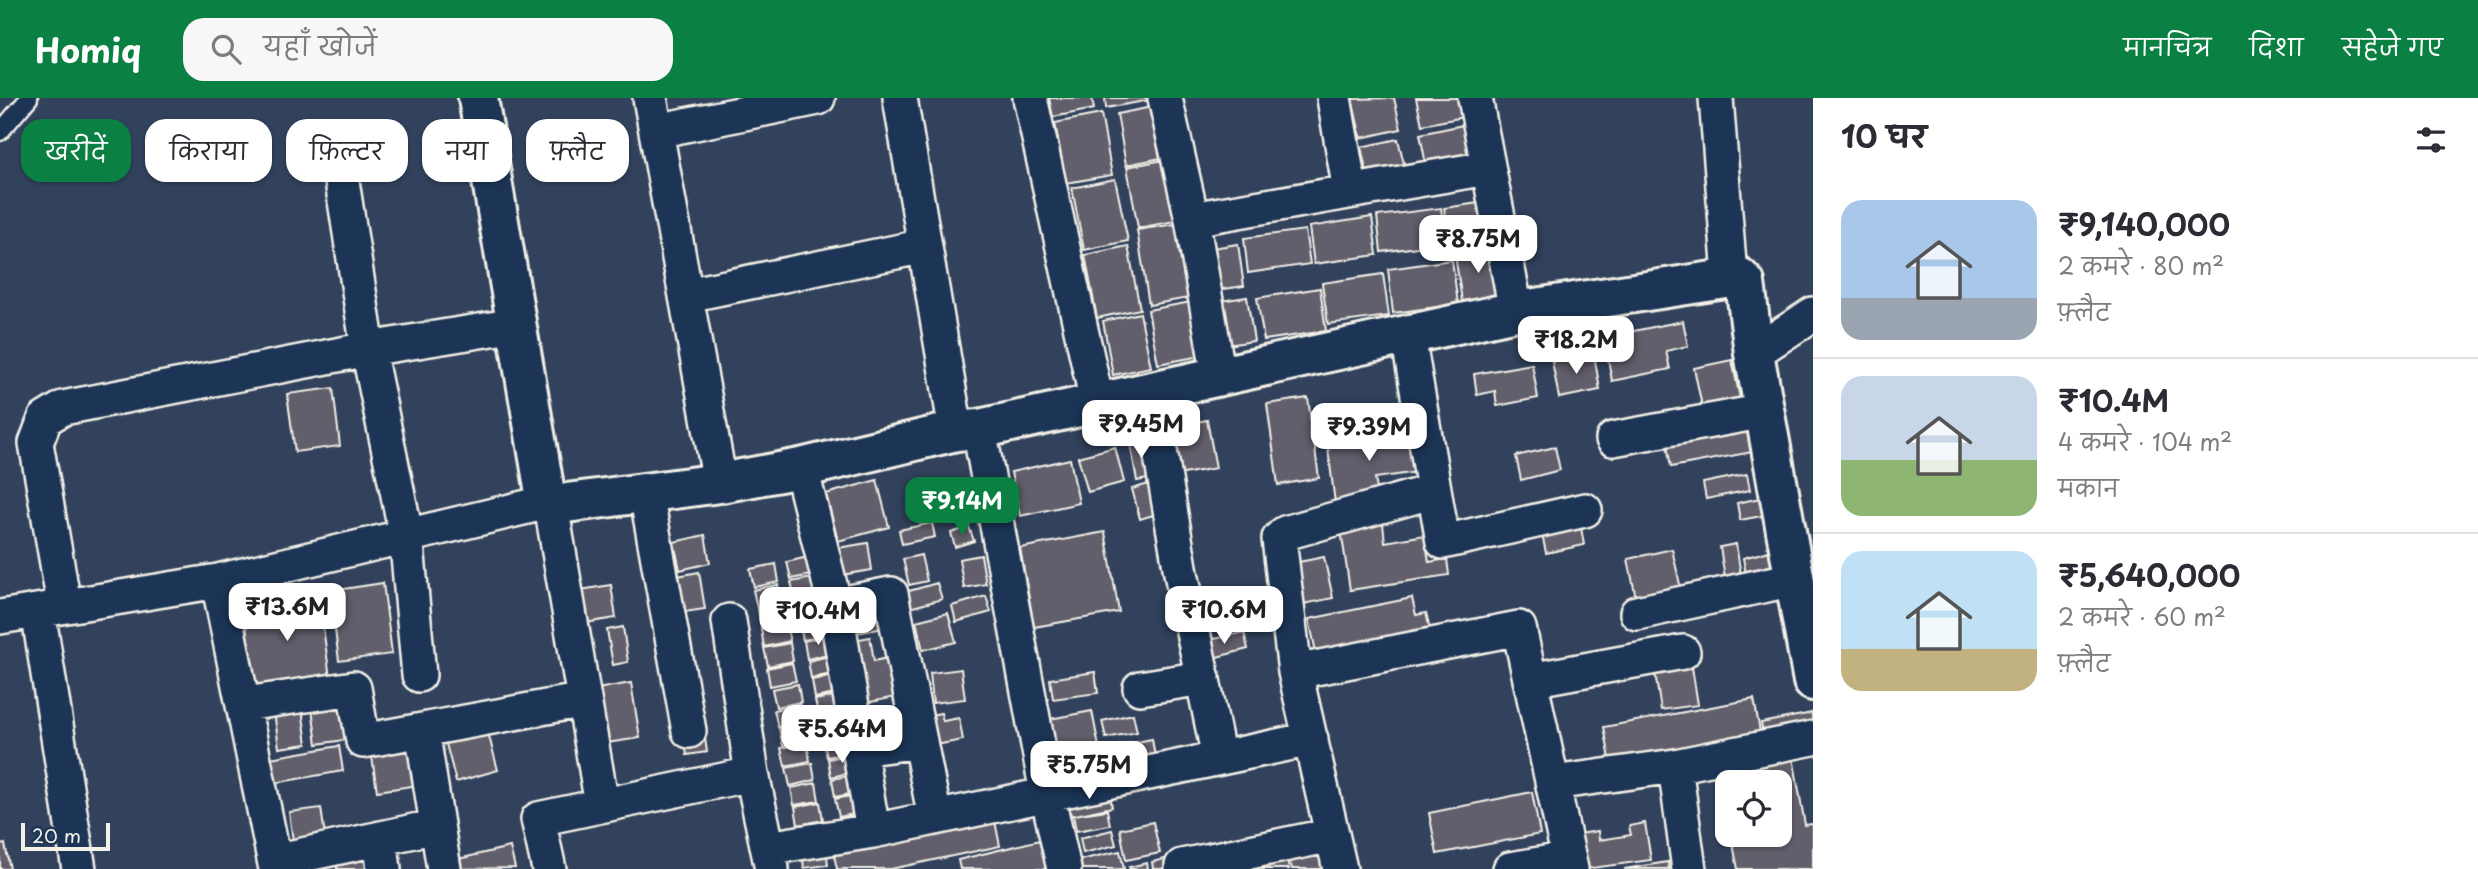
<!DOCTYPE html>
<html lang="hi">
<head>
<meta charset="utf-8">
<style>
	body { margin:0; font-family:"Playpen Sans","Playpen Sans Deva",sans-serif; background:#f7f7f7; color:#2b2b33; height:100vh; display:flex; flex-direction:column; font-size:26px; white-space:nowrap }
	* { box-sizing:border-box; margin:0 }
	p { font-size:23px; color:#7c7c81 }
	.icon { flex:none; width:38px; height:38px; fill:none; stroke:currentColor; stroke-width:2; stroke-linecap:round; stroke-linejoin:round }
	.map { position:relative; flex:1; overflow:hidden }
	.details { display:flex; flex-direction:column; background:#fff; width:665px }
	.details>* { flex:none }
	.top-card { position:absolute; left:21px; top:21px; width:665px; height:63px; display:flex; gap:14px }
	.buttons { position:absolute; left:1715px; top:672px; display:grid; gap:14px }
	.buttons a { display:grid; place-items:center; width:77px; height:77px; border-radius:14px; background:#fff; box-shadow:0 2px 5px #0004; font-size:35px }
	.scale { position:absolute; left:21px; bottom:18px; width:89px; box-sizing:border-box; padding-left:7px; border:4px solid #f4f1e8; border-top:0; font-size:19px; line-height:24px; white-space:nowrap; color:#f4f1e8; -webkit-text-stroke:5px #1d3557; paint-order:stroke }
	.price { position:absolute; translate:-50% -60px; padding:0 16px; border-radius:14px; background:#fff; color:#222; font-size:23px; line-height:46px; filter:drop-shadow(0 2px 4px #0008) }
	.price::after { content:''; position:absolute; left:50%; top:42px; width:21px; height:16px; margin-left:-10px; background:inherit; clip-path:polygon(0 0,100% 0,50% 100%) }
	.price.active { background:#0b8043; color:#fff }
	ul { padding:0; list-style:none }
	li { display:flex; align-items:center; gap:21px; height:175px; padding:0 28px }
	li+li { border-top:2px solid #e1e1e2 }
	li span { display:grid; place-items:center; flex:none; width:196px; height:140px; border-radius:21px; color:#555 }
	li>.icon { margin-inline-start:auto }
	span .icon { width:84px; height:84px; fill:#fffc; stroke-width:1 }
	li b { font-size:30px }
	h2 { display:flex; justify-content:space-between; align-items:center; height:84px; padding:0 28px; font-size:30px }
	.tag { padding:0 24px; border-radius:21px; background:#fff; box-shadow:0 2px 5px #0004; font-size:24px; line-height:63px }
	.tag.active { background:#0b8043; color:#fff }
	header { display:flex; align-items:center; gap:42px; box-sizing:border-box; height:98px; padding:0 35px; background:#0b8043; color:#fff }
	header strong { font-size:33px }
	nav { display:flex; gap:38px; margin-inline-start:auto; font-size:24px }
	.search { width:490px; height:63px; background:#f7f7f7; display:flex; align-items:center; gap:18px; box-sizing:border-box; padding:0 24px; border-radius:21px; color:#7c7c81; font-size:26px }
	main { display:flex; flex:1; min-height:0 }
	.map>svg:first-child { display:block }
</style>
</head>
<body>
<header>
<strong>Homiq</strong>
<div class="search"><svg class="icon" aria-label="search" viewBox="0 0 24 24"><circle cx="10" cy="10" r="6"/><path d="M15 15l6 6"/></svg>यहाँ खोजें</div>
<nav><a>मानचित्र</a><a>दिशा</a><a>सहेजे गए</a></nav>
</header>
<main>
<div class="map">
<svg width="1813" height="771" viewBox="0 0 1813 771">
	<rect width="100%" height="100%" fill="#32425d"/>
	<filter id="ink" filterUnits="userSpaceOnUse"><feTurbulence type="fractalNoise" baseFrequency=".0143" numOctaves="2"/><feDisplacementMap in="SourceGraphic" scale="14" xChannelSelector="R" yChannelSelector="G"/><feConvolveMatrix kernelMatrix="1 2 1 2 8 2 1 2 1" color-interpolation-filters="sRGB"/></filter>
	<g filter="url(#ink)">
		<path fill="#625f6c" stroke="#f4f1e8" stroke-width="2" d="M 1049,0 L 1092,0 L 1094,11 L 1053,19 Z
			M 1105,0 L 1156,0 L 1156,1 L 1106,10 Z
			M 1394,0 L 1401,31 L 1361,40 L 1352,1 Z
			M 1416,0 L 1460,0 L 1464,19 L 1422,27 Z
			M 1162,7 L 1171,58 L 1126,67 L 1117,16 Z
			M 1101,16 L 1112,77 L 1066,85 L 1055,25 Z
			M 1463,27 L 1471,68 L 1428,77 L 1420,36 Z
			M 1398,41 L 1407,78 L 1369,86 L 1361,49 Z
			M 1169,61 L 1180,122 L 1138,130 L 1127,69 Z
			M 1115,81 L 1128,143 L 1084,152 L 1072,90 Z
			M 1486,104 L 1490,139 L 1450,145 L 1444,110 Z
			M 1441,110 L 1446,145 L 1381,154 L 1377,118 Z
			M 1372,119 L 1377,157 L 1314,166 L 1309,129 Z
			M 1182,125 L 1194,199 L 1149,207 L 1137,132 Z
			M 1305,132 L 1310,166 L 1248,175 L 1244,140 Z
			M 1238,146 L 1244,188 L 1218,192 L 1212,150 Z
			M 1128,148 L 1140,211 L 1097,220 L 1085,157 Z
			M 1494,150 L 1501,196 L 1462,203 L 1455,157 Z
			M 1452,162 L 1458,206 L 1393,215 L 1388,171 Z
			M 1383,176 L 1389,218 L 1328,226 L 1322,185 Z
			M 1320,190 L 1326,233 L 1264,242 L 1257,200 Z
			M 1247,199 L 1254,243 L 1227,247 L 1220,203 Z
			M 1191,204 L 1201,258 L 1158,266 L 1148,212 Z
			M 1140,215 L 1151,269 L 1113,277 L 1103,223 Z
			M 1683,223 L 1688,248 L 1666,253 L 1670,271 L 1612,283 L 1604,239 Z
			M 1594,256 L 1600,292 L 1559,300 L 1552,263 Z
			M 1732,262 L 1742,310 L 1704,318 L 1694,270 Z
			M 1532,266 L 1538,300 L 1497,308 L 1495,293 L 1477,297 L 1474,276 Z
			M 333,290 L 340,348 L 295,354 L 287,296 Z
			M 1308,300 L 1319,380 L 1278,387 L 1267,306 Z
			M 1207,322 L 1216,370 L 1167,379 L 1158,331 Z
			M 1754,331 L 1758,353 L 1671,369 L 1667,347 Z
			M 1412,332 L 1418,374 L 1375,380 L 1378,399 L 1335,405 L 1327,343 Z
			M 1146,342 L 1153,380 L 1137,383 L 1130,344 Z
			M 1115,349 L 1124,384 L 1088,394 L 1078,359 Z
			M 1555,349 L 1560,372 L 1521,382 L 1516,358 Z
			M 1070,361 L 1079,405 L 1020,418 L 1011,374 Z
			M 1747,376 L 1750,392 L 1706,401 L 1703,385 Z
			M 877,382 L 889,429 L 838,443 L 826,396 Z
			M 1152,385 L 1160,415 L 1140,421 L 1132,391 Z
			M 1774,397 L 1778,415 L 1740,422 L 1737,405 Z
			M 1580,423 L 1584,447 L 1546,455 L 1541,431 Z
			M 932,425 L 935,439 L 902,446 L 899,432 Z
			M 1383,426 L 1385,444 L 1425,437 L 1429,464 L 1447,461 L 1449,477 L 1350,492 L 1341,432 Z
			M 969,429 L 974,443 L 955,449 L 951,435 Z
			M 1105,434 L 1119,514 L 1034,529 L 1020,450 Z
			M 705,437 L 710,465 L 680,472 L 674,444 Z
			M 868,445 L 872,472 L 835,478 L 831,451 Z
			M 1736,446 L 1743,490 L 1727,493 L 1720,449 Z
			M 1672,451 L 1681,491 L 1636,500 L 1628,461 Z
			M 1777,451 L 1782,472 L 1747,481 L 1743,460 Z
			M 921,457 L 927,483 L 909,487 L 903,461 Z
			M 981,457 L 986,486 L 964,490 L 959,461 Z
			M 812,458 L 816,476 L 791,481 L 787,464 Z
			M 1324,459 L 1333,500 L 1293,508 L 1284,467 Z
			M 776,466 L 779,484 L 754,489 L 750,471 Z
			M 699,474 L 705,511 L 677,515 L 672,479 Z
			M 817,479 L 820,497 L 795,502 L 791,484 Z
			M 383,485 L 392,556 L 339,563 L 330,493 Z
			M 937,485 L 942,501 L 906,511 L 902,495 Z
			M 611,487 L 616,520 L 579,526 L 574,493 Z
			M 778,487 L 781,505 L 757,510 L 753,492 Z
			M 318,493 L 331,587 L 255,598 L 243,503 Z
			M 986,498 L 991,514 L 956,524 L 952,508 Z
			M 821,500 L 825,517 L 799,523 L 796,505 Z
			M 1412,500 L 1416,517 L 1426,515 L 1431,535 L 1317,559 L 1309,521 Z
			M 783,506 L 787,524 L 761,529 L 758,511 Z
			M 880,508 L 884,530 L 846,537 L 842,515 Z
			M 948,515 L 956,544 L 923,552 L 916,523 Z
			M 825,519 L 829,537 L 803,542 L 799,524 Z
			M 786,526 L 790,543 L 764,549 L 761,531 Z
			M 623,529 L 628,564 L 613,567 L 607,532 Z
			M 1244,534 L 1248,551 L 1205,562 L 1201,544 Z
			M 829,537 L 833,555 L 807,561 L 804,543 Z
			M 870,539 L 874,563 L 892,559 L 900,598 L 861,606 L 849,543 Z
			M 790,545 L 793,563 L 768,568 L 764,550 Z
			M 833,557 L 837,575 L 811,580 L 808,563 Z
			M 792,565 L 796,583 L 770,588 L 767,570 Z
			M 1692,569 L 1698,607 L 1661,612 L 1655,575 Z
			M 961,571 L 965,601 L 933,605 L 930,575 Z
			M 1095,574 L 1098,595 L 1053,601 L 1050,581 Z
			M 837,577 L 840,595 L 815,600 L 812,582 Z
			M 631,585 L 640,640 L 600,646 L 591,592 Z
			M 798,586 L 801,604 L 776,609 L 772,591 Z
			M 841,597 L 844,615 L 819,620 L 815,602 Z
			M 344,598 L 351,641 L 317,646 L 311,603 Z
			M 1754,601 L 1761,639 L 1611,667 L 1604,629 Z
			M 800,606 L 803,624 L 778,629 L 774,612 Z
			M 302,611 L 307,646 L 279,650 L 274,614 Z
			M 1092,613 L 1104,675 L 1062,683 L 1050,621 Z
			M 941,615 L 943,623 L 959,620 L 963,642 L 930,648 L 925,618 Z
			M 1812,615 L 1813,638 L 1765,647 L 1761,625 Z
			M 845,616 L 848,634 L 823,639 L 820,622 Z
			M 1133,616 L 1137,634 L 1106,640 L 1102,623 Z
			M 804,625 L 808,643 L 783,648 L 779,630 Z
			M 487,631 L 498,672 L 456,684 L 445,642 Z
			M 704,633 L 707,654 L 687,657 L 684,636 Z
			M 849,636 L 852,654 L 827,659 L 823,641 Z
			M 1152,641 L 1156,665 L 1116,672 L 1111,649 Z
			M 807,645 L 810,663 L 785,668 L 781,650 Z
			M 414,646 L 419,687 L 377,693 L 371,652 Z
			M 339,648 L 343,673 L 274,685 L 270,660 Z
			M 853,656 L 857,673 L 831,679 L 828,661 Z
			M 1793,659 L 1805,727 L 1813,726 L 1813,771 L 1738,771 L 1731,737 L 1780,737 L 1780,684 L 1727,684 L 1727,713 L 1720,672 Z
			M 812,665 L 815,682 L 790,688 L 786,670 Z
			M 857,676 L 861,694 L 835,699 L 832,681 Z
			M 816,685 L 819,703 L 794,707 L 791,690 Z
			M 1108,689 L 1112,709 L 1071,718 L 1067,696 Z
			M 1532,694 L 1540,736 L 1437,756 L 1429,715 Z
			M 860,696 L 864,714 L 839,719 L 835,701 Z
			M 820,704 L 823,722 L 798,727 L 795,709 Z
			M 321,710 L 326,745 L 294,750 L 289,714 Z
			M 1107,712 L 1110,727 L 1076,733 L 1073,717 Z
			M 995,723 L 1000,748 L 891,771 L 837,771 L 834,757 Z
			M 1153,724 L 1160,755 L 1126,762 L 1120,731 Z
			M 1645,725 L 1651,762 L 1585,771 L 1579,736 L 1598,733 L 1599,742 L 1631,737 L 1629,728 Z
			M 1112,732 L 1116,747 L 1083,755 L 1080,740 Z
			M 1044,741 L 1051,771 L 960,771 L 958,762 Z
			M 5,746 L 10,771 L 0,771 L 0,747 Z
			M 510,749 L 515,770 L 456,771 L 454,762 Z
			M 826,750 L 828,767 L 804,770 L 802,754 Z
			M 1319,752 L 1323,771 L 1292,771 L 1289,759 Z
			M 1120,753 L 1124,771 L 1082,771 L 1080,762 Z
			M 1285,754 L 1289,771 L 1254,771 L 1252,762 Z
			M 1169,760 L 1172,771 L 1153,771 L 1152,764 Z
			M 369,761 L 370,771 L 337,771 L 337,765 Z
			M 1668,764 L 1669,771 L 1624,771 Z
			M 1147,765 L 1148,771 L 1130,771 L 1129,769 Z"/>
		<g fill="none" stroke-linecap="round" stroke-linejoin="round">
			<defs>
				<path id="service" d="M 0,34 L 29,0"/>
				<path id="minor" d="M 650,0 L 720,385
					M 900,0 L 956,333
					M 1030,0 L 1097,304
					M 1165,0 L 1192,121 L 1219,279
					M 1334,0 L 1350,93
					M 1475,0 L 1516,213
					M 1716,0 L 1730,178
					M 656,33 L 818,0
					M 337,51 L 368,251 L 406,436 L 419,577
					M 1192,121 L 1487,70
					M 687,197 L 925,148
					M 1408,238 L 1443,444 L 1585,412
					M 1754,255 L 1813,216
					M 1150,294 L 1181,475 L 1219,660
					M 979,331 L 1047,695 L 1064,771
					M 1613,341 L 1765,313
					M 801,370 L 835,507 L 873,733
					M 646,395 L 689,633
					M 551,407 L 602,707
					M 218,483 L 276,771
					M 64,506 L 36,345 L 45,321 L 63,310 L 368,251 L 516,227
					M 835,507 L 891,496 L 935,720
					M 38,513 L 79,771
					M 1637,515 L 1794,481
					M 0,519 L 218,483 L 548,404
					M 729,523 L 752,676 L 772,771
					M 1295,574 L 1519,530 L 1571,771
					M 1530,582 L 1683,554
					M 1140,590 L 1203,580
					M 245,606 L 354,590 L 363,643 L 584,602
					M 422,632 L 444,771
					M 860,651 L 920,643
					M 1675,668 L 1689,771
					M 1553,685 L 1675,668 L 1813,640
					M 380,740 L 384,771
					M 768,750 L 873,733 L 1311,641
					M 275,763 L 437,728
					M 549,771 L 538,721 L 752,676
					M 1182,771 L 1182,768 L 1332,737
					M 1340,771 L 1295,574 L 1279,441 L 1285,435 L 1434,393
					M 1510,771 L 1569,761"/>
				<path id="tertiary" d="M 478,0 L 545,395 L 551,407 L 720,385 L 801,370 L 956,333 L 979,331 L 1516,213 L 1739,179 L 1745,185 L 1754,255 L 1813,583"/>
			</defs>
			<use href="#service" stroke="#f4f1e8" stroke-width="21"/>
			<use href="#minor" stroke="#f4f1e8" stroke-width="38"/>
			<use href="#tertiary" stroke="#f4f1e8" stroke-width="44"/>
			<use href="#service" stroke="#1d3557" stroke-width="16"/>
			<use href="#minor" stroke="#1d3557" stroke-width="33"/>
			<use href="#tertiary" stroke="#1d3557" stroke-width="38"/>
		</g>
	</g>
</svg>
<div class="buttons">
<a><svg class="icon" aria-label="locate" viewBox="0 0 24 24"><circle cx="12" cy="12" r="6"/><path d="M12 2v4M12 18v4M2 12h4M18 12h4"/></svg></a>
</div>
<div class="scale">20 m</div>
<b class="price" style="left:1478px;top:177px">₹8.75M</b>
<b class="price" style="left:1576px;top:278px">₹18.2M</b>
<b class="price" style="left:1141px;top:362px">₹9.45M</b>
<b class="price" style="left:1369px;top:365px">₹9.39M</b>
<b class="price active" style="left:962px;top:439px">₹9.14M</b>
<b class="price" style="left:287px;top:545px">₹13.6M</b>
<b class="price" style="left:1224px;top:548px">₹10.6M</b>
<b class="price" style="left:818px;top:549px">₹10.4M</b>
<b class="price" style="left:842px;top:667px">₹5.64M</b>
<b class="price" style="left:1089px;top:703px">₹5.75M</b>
<div class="top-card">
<a class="tag active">खरीदें</a>
<a class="tag">किराया</a>
<a class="tag">फ़िल्टर</a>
<a class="tag">नया</a>
<a class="tag">फ़्लैट</a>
</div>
</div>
<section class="details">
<h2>10 घर<svg class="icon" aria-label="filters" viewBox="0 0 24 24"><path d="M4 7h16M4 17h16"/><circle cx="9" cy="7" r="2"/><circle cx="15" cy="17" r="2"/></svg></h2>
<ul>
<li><span style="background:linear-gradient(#a9c7e8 70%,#9aa5b1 0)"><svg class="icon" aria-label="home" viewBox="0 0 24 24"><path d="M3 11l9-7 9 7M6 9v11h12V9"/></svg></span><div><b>₹9,140,000</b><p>2 कमरे · 80 m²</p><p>फ़्लैट</p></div></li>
<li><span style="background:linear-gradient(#c9d6e8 60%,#8fb573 0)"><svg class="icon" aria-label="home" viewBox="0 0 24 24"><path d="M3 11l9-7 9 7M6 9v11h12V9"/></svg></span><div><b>₹10.4M</b><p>4 कमरे · 104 m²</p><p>मकान</p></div></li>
<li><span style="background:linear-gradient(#bfe0f5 70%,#c2b280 0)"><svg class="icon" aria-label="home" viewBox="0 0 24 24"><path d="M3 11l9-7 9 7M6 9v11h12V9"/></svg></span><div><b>₹5,640,000</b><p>2 कमरे · 60 m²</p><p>फ़्लैट</p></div></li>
</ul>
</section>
</main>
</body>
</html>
